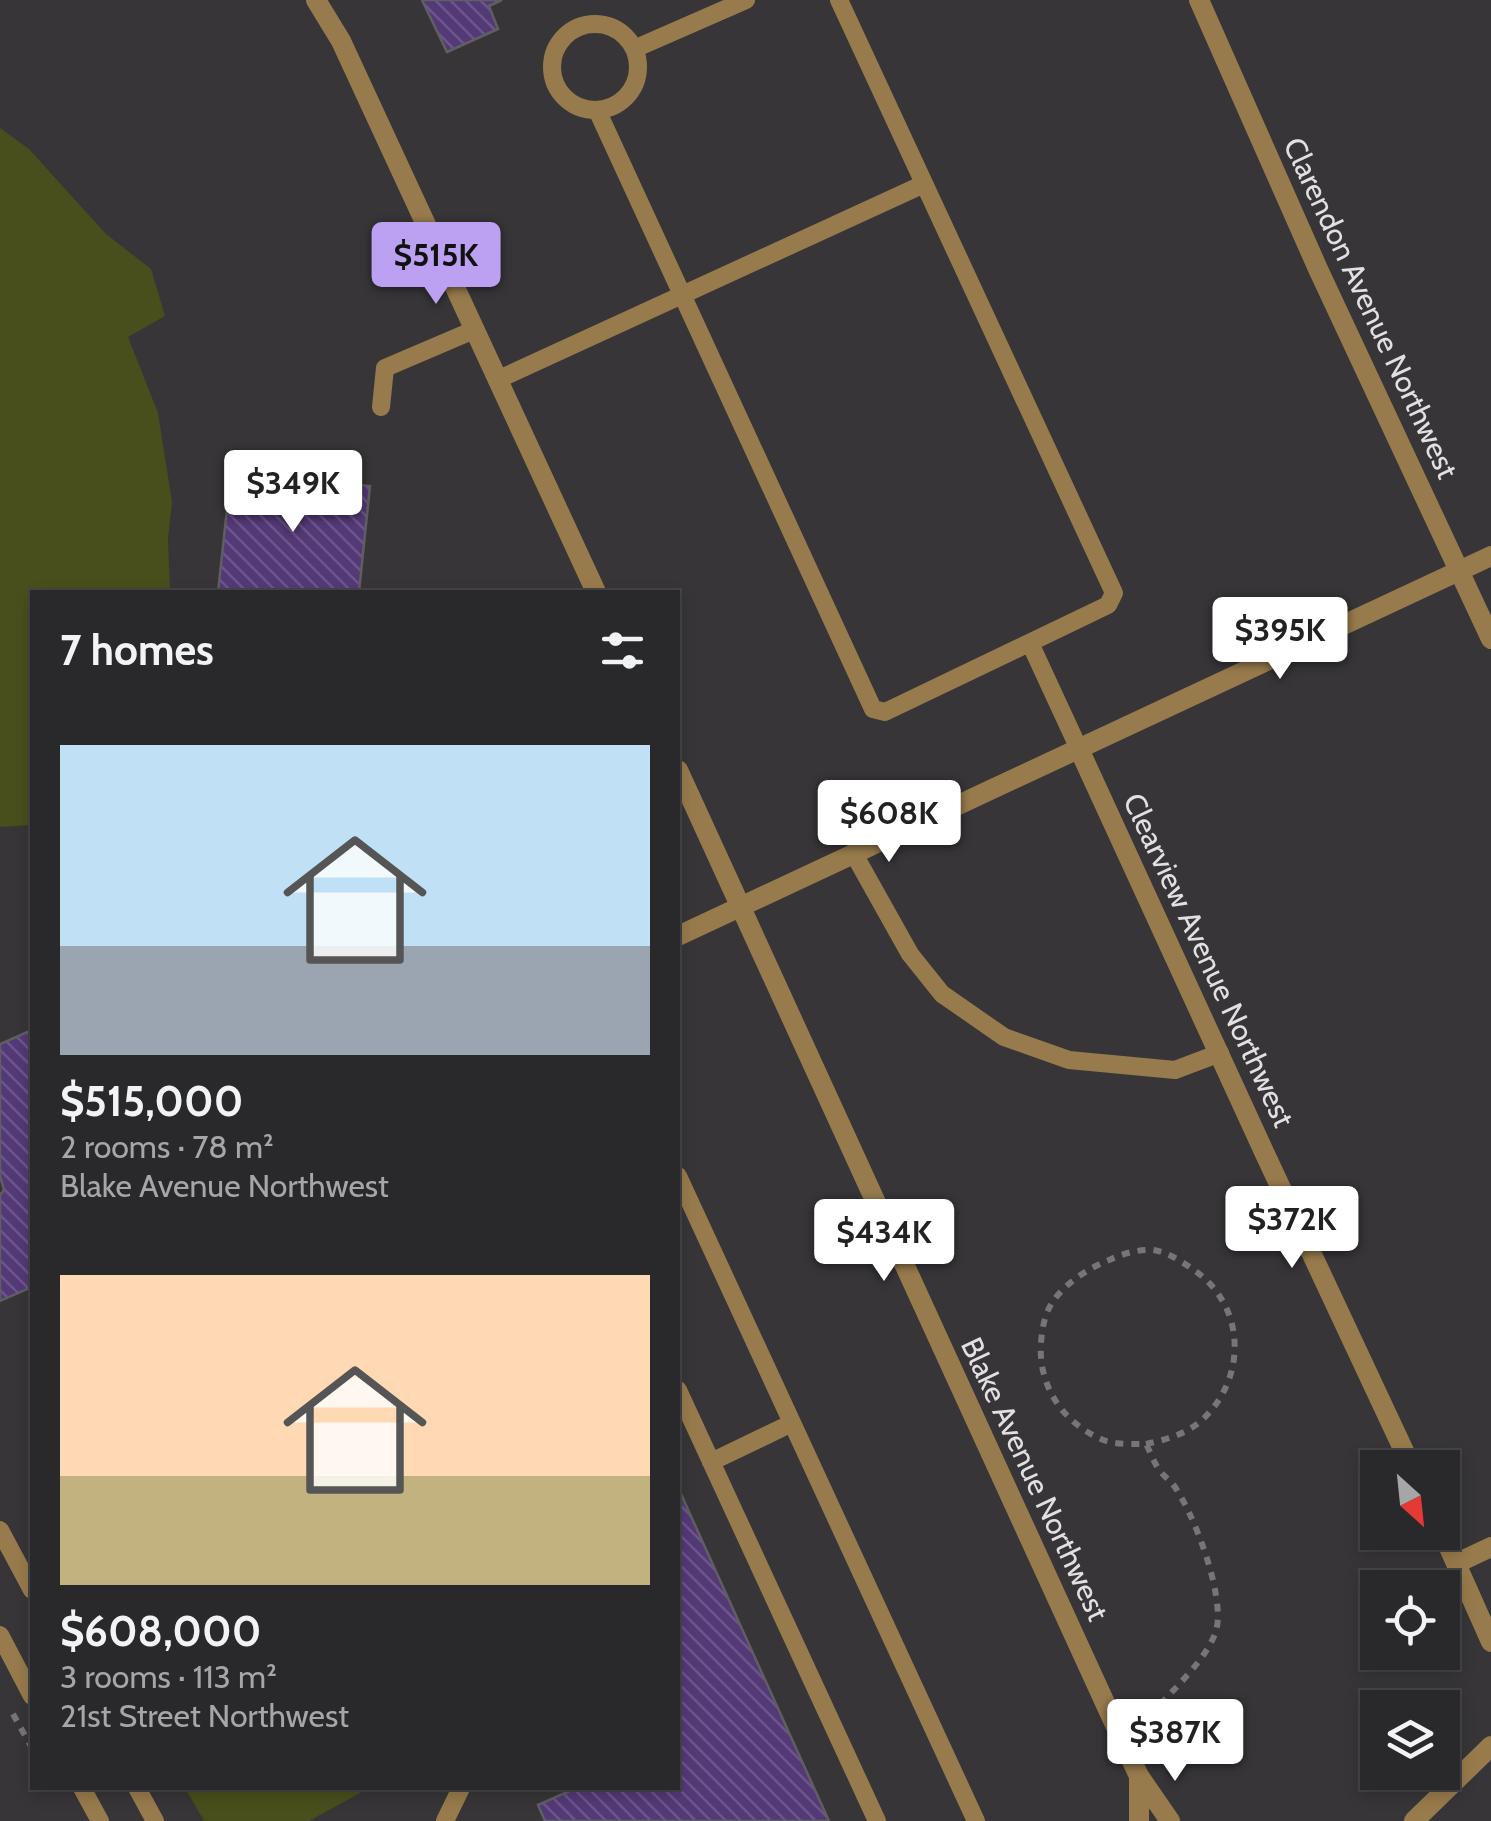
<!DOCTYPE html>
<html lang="en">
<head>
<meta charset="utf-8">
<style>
	body { margin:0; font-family:Cabin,sans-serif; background:#353436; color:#f1f3f6; height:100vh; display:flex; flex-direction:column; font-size:38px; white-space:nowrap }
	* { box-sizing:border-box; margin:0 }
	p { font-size:32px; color:#a5a6a8 }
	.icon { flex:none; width:55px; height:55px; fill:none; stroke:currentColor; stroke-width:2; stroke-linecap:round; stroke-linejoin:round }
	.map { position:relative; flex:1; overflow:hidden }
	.side { position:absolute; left:30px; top:590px; width:650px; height:1200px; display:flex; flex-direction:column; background:#29282a; border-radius:0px; box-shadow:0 5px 15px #0003,0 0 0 2px #454447 }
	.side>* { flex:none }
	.needle { width:65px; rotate:153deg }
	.tools { position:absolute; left:1360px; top:1450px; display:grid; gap:20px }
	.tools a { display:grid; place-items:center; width:100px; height:100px; border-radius:0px; background:#29282a; box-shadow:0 5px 15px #0003,0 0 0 2px #454447; font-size:50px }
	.price { position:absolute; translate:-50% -85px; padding:0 22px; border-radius:10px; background:#fff; color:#222; font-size:32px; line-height:65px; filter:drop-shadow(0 2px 5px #0008) }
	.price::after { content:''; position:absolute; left:50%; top:60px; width:30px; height:22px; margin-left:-15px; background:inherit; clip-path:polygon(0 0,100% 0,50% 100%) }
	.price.on { background:#bca0f2; color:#111 }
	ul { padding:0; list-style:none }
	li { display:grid; align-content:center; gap:20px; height:530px; padding:0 30px }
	li span { display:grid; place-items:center; height:310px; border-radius:0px; color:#555 }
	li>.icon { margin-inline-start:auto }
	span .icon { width:180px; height:180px; fill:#fffc; stroke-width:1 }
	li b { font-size:42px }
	h2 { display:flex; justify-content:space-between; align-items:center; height:120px; padding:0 30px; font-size:42px }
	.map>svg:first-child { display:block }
</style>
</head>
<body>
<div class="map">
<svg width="1491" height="1821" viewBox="0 0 1491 1821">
	<defs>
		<pattern id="building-back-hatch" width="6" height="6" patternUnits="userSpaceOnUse" patternTransform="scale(2.5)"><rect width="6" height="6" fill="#543977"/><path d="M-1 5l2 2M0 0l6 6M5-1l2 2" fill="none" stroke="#6c558a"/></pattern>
	</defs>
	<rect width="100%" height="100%" fill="#373538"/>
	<path fill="#494f1c" d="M 0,128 L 29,149 L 106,234 L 151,269 L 165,316 L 128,337 L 158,413 L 172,502 L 168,538 L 170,592 L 32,592 L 32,825 L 0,827 Z
		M 185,1788 L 369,1788 L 309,1821 L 204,1821 Z"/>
	<path fill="url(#building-back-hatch)" stroke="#605e62" stroke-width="2.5" d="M 422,0 L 502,0 L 489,6 L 498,29 L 447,52 Z
		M 231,472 L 370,486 L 359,592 L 218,592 Z
		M 32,1030 L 32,1287 L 0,1301 L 0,1195 L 4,1190 L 0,1176 L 0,1044 Z
		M 678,1487 L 690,1514 L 829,1821 L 545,1821 L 538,1805 L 576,1788 L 678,1788 Z"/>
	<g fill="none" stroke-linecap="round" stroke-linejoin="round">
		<path stroke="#777577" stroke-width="6" stroke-dasharray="8 8" stroke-linecap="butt" d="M 1146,1444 C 1165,1440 1186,1434 1201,1421 C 1248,1378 1246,1306 1194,1270 C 1182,1262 1168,1252 1153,1250 C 1138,1249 1122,1254 1109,1260 C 1089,1268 1067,1282 1054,1300 C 1045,1312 1042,1328 1041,1343 C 1038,1385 1062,1422 1101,1439 C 1114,1445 1131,1444 1146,1444 C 1151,1453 1154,1464 1161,1472 C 1164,1476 1168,1479 1172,1483 C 1193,1510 1226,1597 1216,1631 C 1207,1659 1173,1690 1153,1712
			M 13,1714 L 32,1748"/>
		<path stroke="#987b4c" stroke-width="18" d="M552 67a43 43 0 1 1 86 0a43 43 0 1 1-86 0Z
			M 634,49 L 746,0
			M 597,110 L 873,709 L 885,712 L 1108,605 L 1114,593 L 839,0
			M 497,380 L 924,184
			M 381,407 L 385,368 L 474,330
			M 1030,643 L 1079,749
			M 854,854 L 910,954 L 942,994 L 1004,1037 L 1069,1060 L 1175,1070 L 1220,1053
			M 678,1176 L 976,1821
			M 678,1390 L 877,1821
			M 711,1462 L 792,1423
			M 0,1530 L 32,1590
			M 0,1635 L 32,1696
			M 82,1788 L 100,1821
			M 137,1788 L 155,1821
			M 445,1821 L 461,1788"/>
		<path stroke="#987b4c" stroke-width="20" d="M 316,0 L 341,41 L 596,592
			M 1199,0 L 1318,269 L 1491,639
			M 1079,749 L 1265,1154 L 1412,1468
			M 678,770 L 1122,1740 L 1139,1776 L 1170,1821
			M 678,936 L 1491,556
			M 1442,1532 L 1491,1642
			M 1457,1563 L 1491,1547
			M 1139,1821 L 1139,1778
			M 1414,1821 L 1491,1746"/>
	</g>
	<g text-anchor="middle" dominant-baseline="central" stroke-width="8" stroke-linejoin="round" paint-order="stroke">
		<g font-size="30" fill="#e2e0e2" stroke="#373538">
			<text transform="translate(1371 308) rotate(65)">Clarendon Avenue Northwest</text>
			<text transform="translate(1209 960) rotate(65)">Clearview Avenue Northwest</text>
			<text transform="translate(1035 1479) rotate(65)">Blake Avenue Northwest</text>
		</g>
	</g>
</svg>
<div class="tools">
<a><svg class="needle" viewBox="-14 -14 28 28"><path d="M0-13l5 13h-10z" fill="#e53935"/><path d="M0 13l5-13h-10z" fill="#a5a6a8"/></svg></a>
<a><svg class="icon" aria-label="locate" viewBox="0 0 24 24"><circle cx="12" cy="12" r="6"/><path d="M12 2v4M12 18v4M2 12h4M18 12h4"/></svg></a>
<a><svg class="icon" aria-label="layers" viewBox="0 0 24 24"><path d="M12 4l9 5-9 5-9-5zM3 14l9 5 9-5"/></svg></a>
</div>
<b class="price on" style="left:436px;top:307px">$515K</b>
<b class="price" style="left:293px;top:535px">$349K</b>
<b class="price" style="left:1280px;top:682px">$395K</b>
<b class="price" style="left:889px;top:865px">$608K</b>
<b class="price" style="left:1292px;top:1271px">$372K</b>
<b class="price" style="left:884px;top:1284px">$434K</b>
<b class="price" style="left:1175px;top:1784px">$387K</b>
<section class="side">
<h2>7 homes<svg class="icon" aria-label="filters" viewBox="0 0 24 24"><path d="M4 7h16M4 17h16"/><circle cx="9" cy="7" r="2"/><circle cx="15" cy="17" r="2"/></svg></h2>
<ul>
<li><span style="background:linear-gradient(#bfe0f5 65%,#9aa5b1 0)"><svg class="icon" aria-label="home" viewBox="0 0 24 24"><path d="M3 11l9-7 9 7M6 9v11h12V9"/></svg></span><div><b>$515,000</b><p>2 rooms · 78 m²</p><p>Blake Avenue Northwest</p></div></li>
<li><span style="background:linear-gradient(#ffd9b3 65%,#c2b280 0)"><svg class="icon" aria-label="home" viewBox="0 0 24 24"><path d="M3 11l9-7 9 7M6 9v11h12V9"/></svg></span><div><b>$608,000</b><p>3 rooms · 113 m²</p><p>21st Street Northwest</p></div></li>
</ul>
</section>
</div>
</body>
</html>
